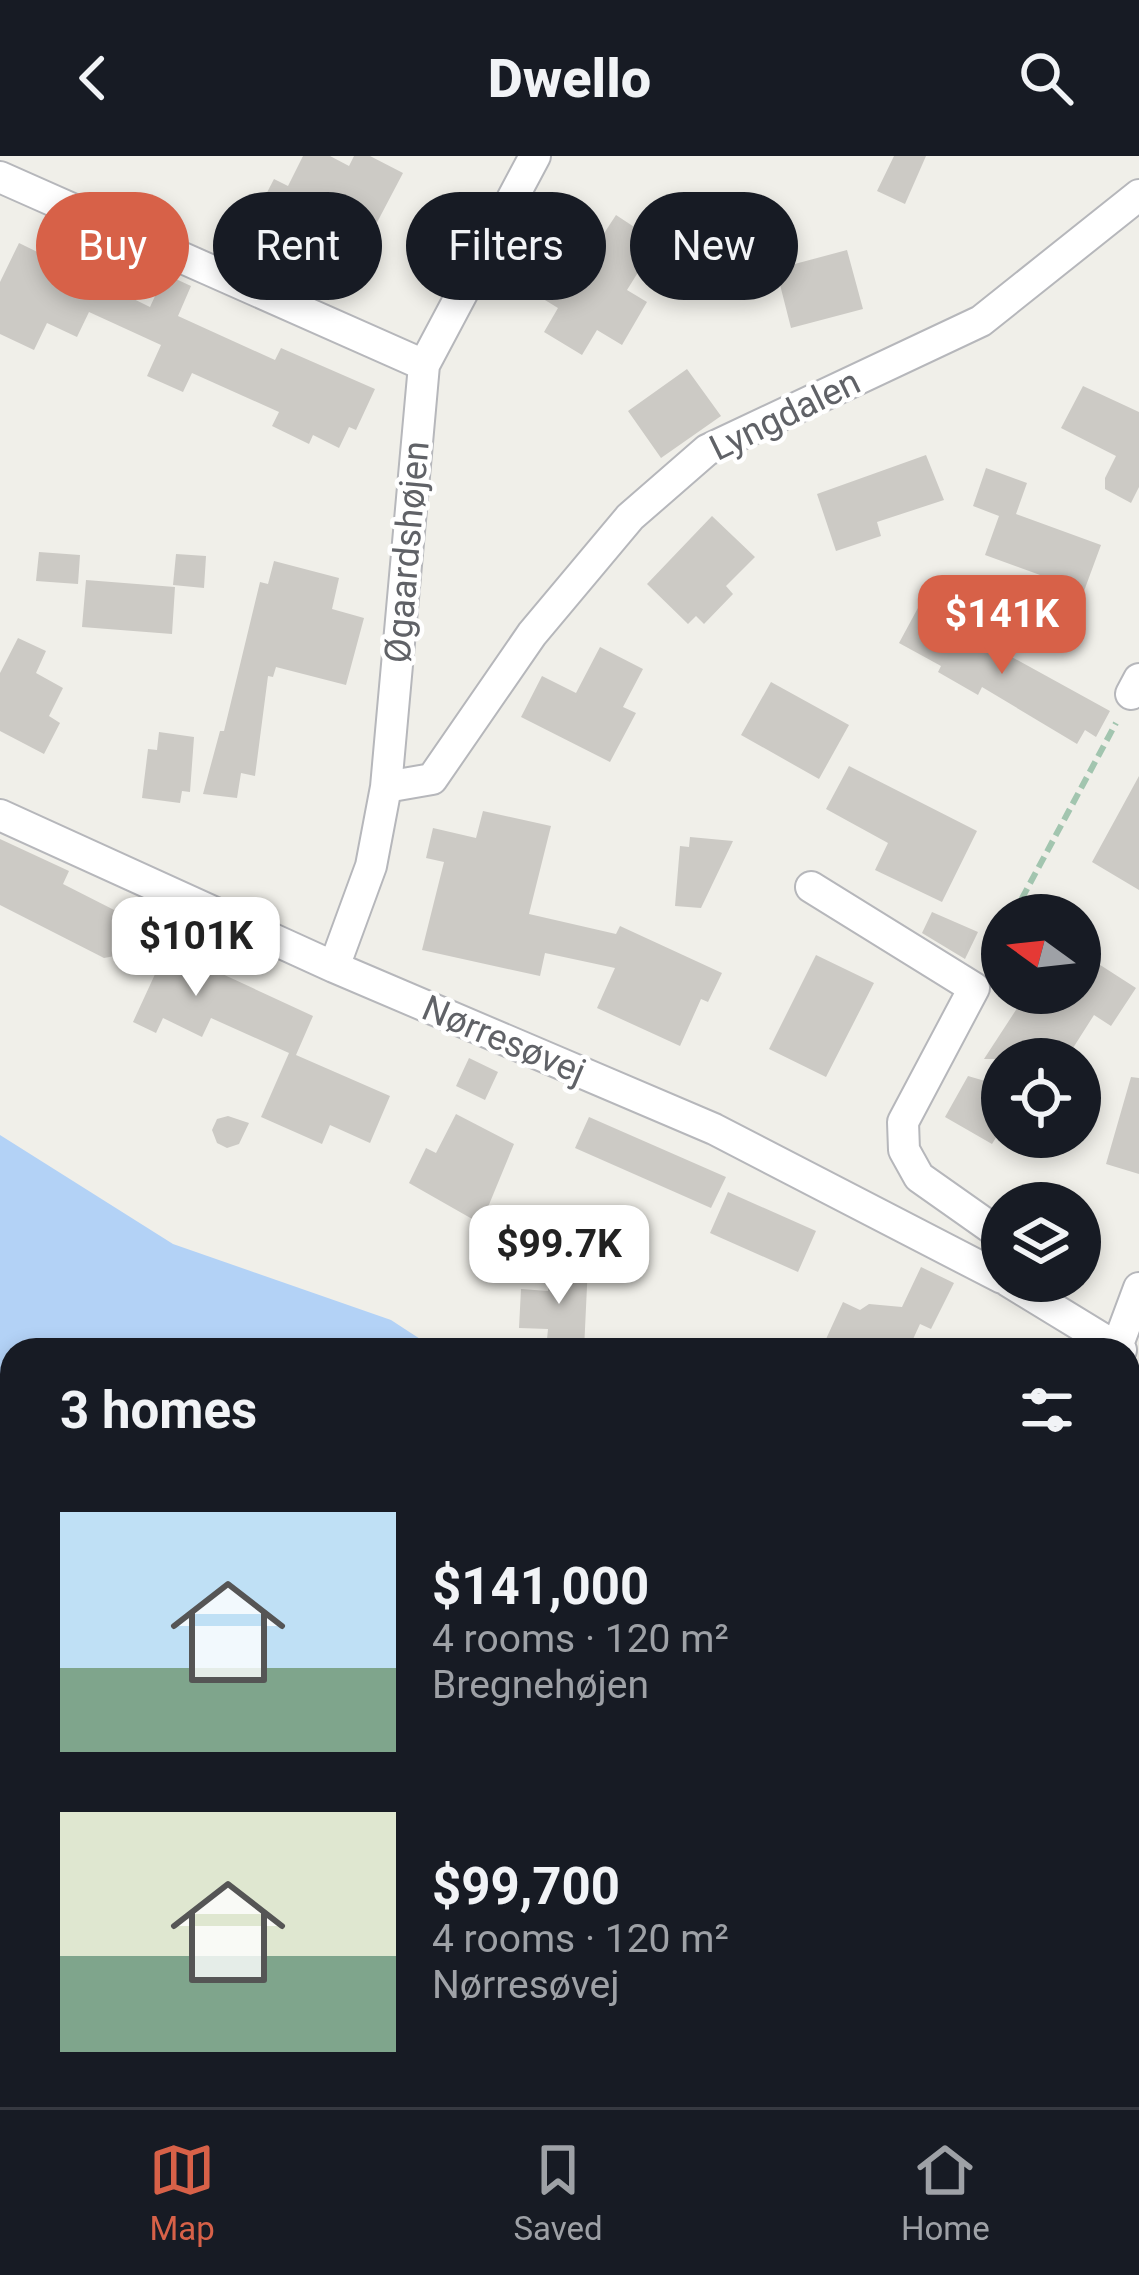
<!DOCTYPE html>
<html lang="en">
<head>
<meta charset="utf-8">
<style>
	body { margin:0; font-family:Roboto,sans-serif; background:#20242c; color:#f1f3f6; height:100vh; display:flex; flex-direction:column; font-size:45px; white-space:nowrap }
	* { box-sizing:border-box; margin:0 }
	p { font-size:39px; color:#9ea1a6 }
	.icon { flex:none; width:66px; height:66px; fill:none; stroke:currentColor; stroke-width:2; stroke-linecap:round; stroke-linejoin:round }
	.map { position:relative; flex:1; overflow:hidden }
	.sheet { position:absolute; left:0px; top:1182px; width:1140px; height:771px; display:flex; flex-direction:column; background:#171b24; border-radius:36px 36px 0 0; box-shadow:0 6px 18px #0003 }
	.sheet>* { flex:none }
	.hud { position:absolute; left:36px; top:36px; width:1068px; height:108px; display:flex; gap:24px }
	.needle { width:78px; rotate:285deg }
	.buttons { position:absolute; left:981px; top:738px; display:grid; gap:24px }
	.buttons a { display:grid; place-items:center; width:120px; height:120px; border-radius:50%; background:#171b24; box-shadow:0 6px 18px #0003; font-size:60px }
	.price { position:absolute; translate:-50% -102px; padding:0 27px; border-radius:24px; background:#fff; color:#222; font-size:39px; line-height:78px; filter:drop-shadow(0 3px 6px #0008) }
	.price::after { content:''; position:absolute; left:50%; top:72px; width:36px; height:27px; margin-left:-18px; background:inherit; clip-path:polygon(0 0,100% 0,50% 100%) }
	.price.active { background:#d76148; color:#fff }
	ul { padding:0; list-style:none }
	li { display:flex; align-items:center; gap:36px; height:300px; padding:0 60px }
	li span { display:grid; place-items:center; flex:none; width:336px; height:240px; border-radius:0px; color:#555 }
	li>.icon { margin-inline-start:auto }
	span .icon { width:144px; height:144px; fill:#fffc; stroke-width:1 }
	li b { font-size:51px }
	h2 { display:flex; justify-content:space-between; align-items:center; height:144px; padding:0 60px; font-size:51px }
	.pill { padding:0 42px; border-radius:54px; background:#171b24; box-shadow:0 6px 18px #0003; font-size:42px; line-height:108px }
	.pill.active { background:#d76148; color:#fff }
	header { display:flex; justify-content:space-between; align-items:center; height:156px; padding:0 60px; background:#171b24; font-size:54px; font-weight:800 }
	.tabs { display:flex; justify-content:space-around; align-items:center; height:168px; border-top:3px solid #363941; background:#171b24; font-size:33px; color:#9ea1a6 }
	.tabs a { display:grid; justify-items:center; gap:6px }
	.tabs .active { color:#d76148 }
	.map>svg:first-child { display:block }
</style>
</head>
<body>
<header><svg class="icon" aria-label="back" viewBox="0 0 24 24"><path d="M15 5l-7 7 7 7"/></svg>Dwello<svg class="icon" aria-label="search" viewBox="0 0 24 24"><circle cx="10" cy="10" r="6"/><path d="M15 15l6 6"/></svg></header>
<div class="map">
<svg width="1139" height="1951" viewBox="0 0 1139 1951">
	<rect width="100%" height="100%" fill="#f0efe9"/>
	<path fill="#b3d2f6" d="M 0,979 L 173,1088 L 391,1164 L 437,1194 L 12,1194 L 12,1941 L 1128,1941 L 1128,1670 L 1139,1675 L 1139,1951 L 0,1951 Z"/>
	<path fill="#cccac5" d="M 303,0 L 330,0 L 349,10 L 354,0 L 370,0 L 403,17 L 372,76 L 324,52 L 309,81 L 258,54 L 274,23 L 288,30 Z
		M 894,0 L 926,0 L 905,48 L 877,35 Z
		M 616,59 L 657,86 L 627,134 L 647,146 L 622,189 L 597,174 L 582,199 L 544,176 L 558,152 L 509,122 L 535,79 L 584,108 Z
		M 19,87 L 150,151 L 165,118 L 191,130 L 178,160 L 275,204 L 281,192 L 375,233 L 356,274 L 349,271 L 339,292 L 313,279 L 309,288 L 272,270 L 279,256 L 192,217 L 183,236 L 147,220 L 161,189 L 89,156 L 77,181 L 47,167 L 34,194 L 0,178 L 0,126 Z
		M 847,94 L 863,153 L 791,172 L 776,113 Z
		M 687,213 L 721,260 L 661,302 L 628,255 Z
		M 1083,230 L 1139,256 L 1139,331 L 1131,347 L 1105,333 L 1105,322 L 1116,300 L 1061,272 Z
		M 926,299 L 944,344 L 877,366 L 881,380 L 836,395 L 817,338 Z
		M 986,312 L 1027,327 L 1016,358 L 1101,389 L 1084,435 L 985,399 L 999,360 L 973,350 Z
		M 712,360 L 755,401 L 726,430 L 733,438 L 704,468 L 696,460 L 688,468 L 647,428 Z
		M 39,396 L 80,399 L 78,428 L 36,425 Z
		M 176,398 L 206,400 L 204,432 L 173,429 Z
		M 274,405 L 339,422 L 332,453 L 364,462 L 346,529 L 276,511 L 273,521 L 268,520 L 255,620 L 241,617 L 237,642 L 203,638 L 220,575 L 224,575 L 260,426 L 268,428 Z
		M 86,424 L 175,431 L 172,478 L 82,471 Z
		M 919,450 L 1110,555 L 1096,581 L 1085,574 L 1077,588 L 982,531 L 978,539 L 938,516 L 941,510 L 899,487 Z
		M 18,482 L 46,495 L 36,517 L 63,532 L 49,560 L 60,567 L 44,598 L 0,575 L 0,517 Z
		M 600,491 L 643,513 L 623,551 L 636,557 L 610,606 L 521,561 L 542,520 L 576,537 Z
		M 771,526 L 849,569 L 819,623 L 741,579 Z
		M 159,576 L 194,581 L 190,636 L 182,635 L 180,647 L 142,642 L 148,593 L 157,594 Z
		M 849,610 L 977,675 L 942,746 L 875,714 L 888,687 L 826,653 Z
		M 1139,620 L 1139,734 L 1092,706 Z
		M 483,655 L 551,670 L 529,758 L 616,778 L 620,770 L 722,817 L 708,846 L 701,843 L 680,890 L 597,852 L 615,812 L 545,797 L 540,820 L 422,794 L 444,706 L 426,702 L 433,672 L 476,682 Z
		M 690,681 L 733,685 L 701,752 L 675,750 L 680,690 L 689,691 Z
		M 0,683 L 69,715 L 63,728 L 122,758 L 119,763 L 195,798 L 192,804 L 313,860 L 296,899 L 390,940 L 370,987 L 330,969 L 322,988 L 261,961 L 289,897 L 211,862 L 202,881 L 163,862 L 156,877 L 133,866 L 168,790 L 104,802 L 0,749 Z
		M 932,756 L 978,776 L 965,803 L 922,777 Z
		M 1080,796 L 1136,832 L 1111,870 L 1094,859 L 1066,903 L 984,903 L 1027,837 L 1080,837 Z
		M 816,799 L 874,827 L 826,921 L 769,893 Z
		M 469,902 L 498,916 L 485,944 L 456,930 Z
		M 968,920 L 1002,930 L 1002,972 L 992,988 L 945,961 Z
		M 1131,921 L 1139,922 L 1139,1018 L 1106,1008 Z
		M 456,958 L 514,988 L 481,1068 L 409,1027 L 426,992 L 436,997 Z
		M 228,960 L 249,967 L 239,988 L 227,992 L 217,987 L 212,974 L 217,963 Z
		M 589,961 L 726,1021 L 711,1052 L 575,992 Z
		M 728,1036 L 816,1075 L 798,1116 L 710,1077 Z
		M 550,1107 L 588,1109 L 584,1194 L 546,1194 L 548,1173 L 519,1172 L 521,1133 L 548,1135 Z
		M 921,1111 L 954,1127 L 931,1173 L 920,1168 L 908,1194 L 821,1194 L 843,1146 L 860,1154 L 869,1148 L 902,1151 Z"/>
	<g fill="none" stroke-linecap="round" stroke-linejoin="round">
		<defs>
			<path id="street" d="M 0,21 L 424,209
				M 1131,538 L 1139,523
				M 386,631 L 432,623 L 532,478 L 630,361 L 707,294 L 981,165 L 1139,39
				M 0,659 L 334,811 L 714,973 L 1002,1122
				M 811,731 L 974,832 L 903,966 L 904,994 L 919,1021 L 997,1076 L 1002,1093
				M 334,811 L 371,710 L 386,631 L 424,209 L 535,0
				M 1008,1125 L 1121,1194
				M 1117,1191 L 1139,1132"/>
		</defs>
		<use href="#street" stroke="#b6b7bb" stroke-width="34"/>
		<path stroke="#a2c5af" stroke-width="6" stroke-dasharray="12 6" stroke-linecap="butt" d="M 1013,759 L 1116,567
			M 990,803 L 1002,780"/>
		<use href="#street" stroke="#fff" stroke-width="30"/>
	</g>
	<g text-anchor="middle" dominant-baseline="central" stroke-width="9" stroke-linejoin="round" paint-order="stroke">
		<g font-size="36" fill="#606267" stroke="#fff">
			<text transform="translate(785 259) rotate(-26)">Lyngdalen</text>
			<text transform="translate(407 396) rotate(-85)">Øgaardshøjen</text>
			<text transform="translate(504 884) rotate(23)">Nørresøvej</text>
		</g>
	</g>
</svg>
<div class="buttons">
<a><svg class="needle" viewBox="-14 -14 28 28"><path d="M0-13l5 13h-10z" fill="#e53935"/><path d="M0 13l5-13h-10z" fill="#9ea1a6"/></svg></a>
<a><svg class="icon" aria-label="locate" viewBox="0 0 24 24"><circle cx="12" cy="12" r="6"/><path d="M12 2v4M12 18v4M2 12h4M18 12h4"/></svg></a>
<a><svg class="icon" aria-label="layers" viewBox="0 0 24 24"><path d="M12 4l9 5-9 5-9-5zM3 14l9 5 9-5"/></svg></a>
</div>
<b class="price active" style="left:1002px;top:521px">$141K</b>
<b class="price" style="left:196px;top:843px">$101K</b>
<b class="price" style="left:559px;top:1151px">$99.7K</b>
<div class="hud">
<a class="pill active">Buy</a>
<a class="pill">Rent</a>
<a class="pill">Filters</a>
<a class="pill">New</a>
</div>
<section class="sheet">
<h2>3 homes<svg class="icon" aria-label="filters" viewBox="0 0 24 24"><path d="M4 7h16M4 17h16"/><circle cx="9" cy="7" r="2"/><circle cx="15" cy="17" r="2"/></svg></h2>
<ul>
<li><span style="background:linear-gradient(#bfe0f5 65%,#7fa58c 0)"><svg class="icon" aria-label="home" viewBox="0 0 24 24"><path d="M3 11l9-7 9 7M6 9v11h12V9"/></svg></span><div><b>$141,000</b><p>4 rooms · 120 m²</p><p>Bregnehøjen</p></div></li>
<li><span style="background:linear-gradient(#dfe7d0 60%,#7fa58c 0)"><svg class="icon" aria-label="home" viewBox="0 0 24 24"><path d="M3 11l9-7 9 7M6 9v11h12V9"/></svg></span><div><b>$99,700</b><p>4 rooms · 120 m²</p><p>Nørresøvej</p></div></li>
</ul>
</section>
</div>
<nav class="tabs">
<a class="active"><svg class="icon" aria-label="map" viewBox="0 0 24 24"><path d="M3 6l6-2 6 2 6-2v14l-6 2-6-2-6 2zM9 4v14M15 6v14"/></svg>Map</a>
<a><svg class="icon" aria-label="saved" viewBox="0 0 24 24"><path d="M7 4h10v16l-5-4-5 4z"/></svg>Saved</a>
<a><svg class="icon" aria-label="home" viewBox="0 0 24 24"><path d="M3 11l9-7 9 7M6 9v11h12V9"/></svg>Home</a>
</nav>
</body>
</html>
